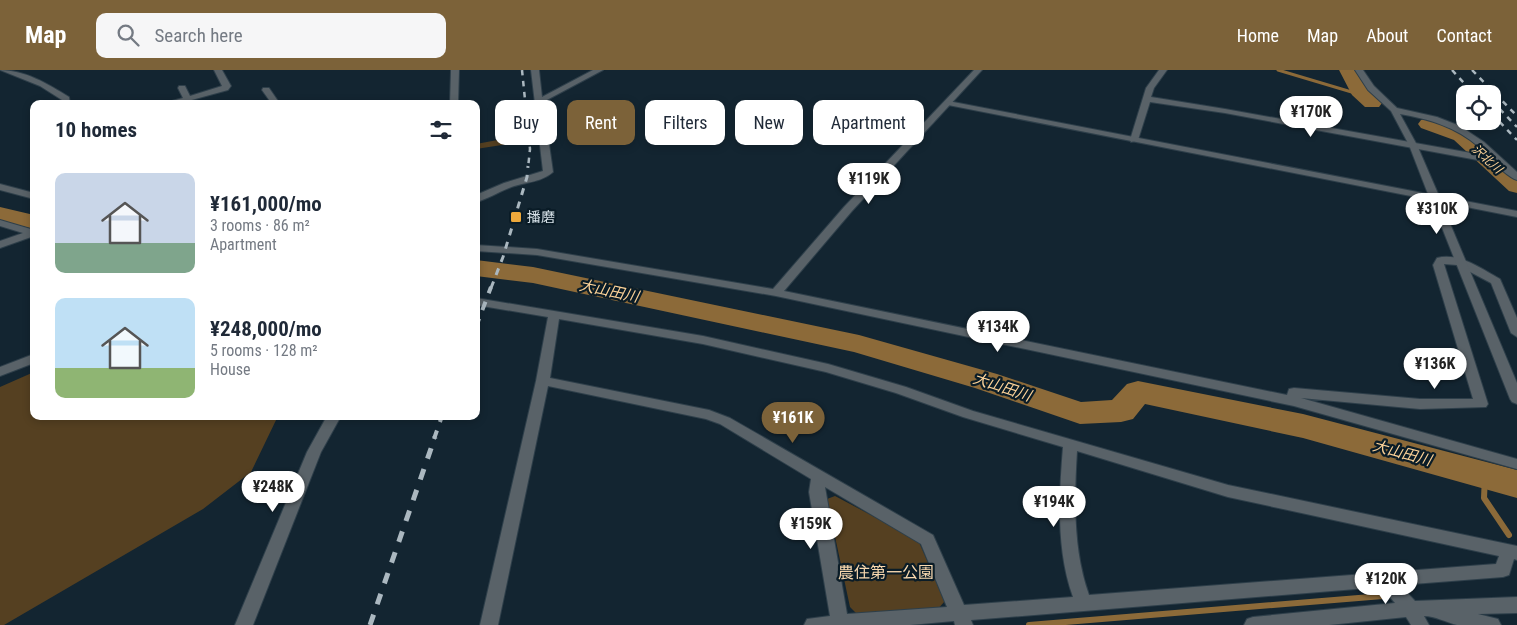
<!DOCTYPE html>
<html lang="en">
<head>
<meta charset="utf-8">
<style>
	body { margin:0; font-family:"Roboto Condensed","Noto Sans JP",sans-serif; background:#f6f6f7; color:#1f2937; height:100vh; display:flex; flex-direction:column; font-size:19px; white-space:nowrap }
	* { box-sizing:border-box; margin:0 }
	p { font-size:16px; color:#747a83 }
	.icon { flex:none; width:28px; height:28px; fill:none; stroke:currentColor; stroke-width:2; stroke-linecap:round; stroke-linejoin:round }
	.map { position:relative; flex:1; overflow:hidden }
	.details { position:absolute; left:30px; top:30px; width:450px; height:320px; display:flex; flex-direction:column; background:#fff; border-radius:10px; box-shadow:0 2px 8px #0003 }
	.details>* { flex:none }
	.guide { position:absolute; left:495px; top:30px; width:475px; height:45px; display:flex; gap:10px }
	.tools { position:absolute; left:1456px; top:15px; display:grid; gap:10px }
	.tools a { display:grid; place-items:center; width:45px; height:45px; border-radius:10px; background:#fff; box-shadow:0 2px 8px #0003; font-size:25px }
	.price { position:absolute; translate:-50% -42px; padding:0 11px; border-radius:18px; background:#fff; color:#222; font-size:16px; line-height:32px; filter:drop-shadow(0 1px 2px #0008) }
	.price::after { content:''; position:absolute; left:50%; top:30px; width:15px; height:11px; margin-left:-8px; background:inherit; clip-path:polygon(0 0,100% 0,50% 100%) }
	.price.active { background:#7c6239; color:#fff }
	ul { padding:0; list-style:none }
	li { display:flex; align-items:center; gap:15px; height:125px; padding:0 25px }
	li span { display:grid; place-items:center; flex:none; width:140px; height:100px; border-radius:10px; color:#555 }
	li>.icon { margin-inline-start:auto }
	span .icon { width:60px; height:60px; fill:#fffc; stroke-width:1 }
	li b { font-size:21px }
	h2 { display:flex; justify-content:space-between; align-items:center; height:60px; padding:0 25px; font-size:21px }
	.chip { padding:0 18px; border-radius:10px; background:#fff; box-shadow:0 2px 8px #0003; font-size:18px; line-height:45px }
	.chip.active { background:#7c6239; color:#fff }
	header { display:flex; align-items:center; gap:30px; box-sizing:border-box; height:70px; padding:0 25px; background:#7c6239; color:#fff }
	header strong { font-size:24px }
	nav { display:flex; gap:28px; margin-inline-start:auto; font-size:18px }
	.search { width:350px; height:45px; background:#f6f6f7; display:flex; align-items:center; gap:12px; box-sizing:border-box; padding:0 18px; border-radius:10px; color:#747a83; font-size:19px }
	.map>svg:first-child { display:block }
</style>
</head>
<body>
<header>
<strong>Map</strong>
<div class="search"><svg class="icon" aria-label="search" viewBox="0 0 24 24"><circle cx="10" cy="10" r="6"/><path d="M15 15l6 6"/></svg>Search here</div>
<nav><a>Home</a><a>Map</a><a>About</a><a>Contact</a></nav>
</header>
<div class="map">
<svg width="1517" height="555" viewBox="0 0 1517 555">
	<rect width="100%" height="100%" fill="#132531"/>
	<path fill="#554021" d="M 514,67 L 514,73 L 476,79 L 476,74 Z
		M 34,302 L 34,346 L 278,346 L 251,402 L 203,439 L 4,555 L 0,555 L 0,317 Z
		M 835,426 L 918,470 L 945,531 L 936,541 L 862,549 L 850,537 L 827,429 Z"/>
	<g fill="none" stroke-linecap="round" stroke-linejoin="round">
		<path stroke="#8c6a39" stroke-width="3" d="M 1278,0 L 1365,26"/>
		<path stroke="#8c6a39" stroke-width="6" d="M 1485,406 L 1484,428 L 1509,465
			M 1029,555 L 1383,526"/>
		<path fill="#8c6a39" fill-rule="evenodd" d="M 1339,0 L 1357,0 L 1367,18 L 1382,33 L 1379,37 L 1365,37 L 1352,25 Z
			M 1428,48 L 1468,62 L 1517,104 L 1517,123 L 1509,121 L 1454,70 L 1421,58 L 1418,54 L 1421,50 Z
			M 0,137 L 34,145 L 34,159 L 0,151 Z
			M 476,190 L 533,197 L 859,265 L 997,304 L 1081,332 L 1112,330 L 1127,314 L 1138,311 L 1303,344 L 1517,400 L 1517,428 L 1303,368 L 1145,334 L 1133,349 L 1121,352 L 1080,354 L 975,318 L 854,282 L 533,213 L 476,206 Z"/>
		<defs>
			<path id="minor" d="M 0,0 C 25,0 48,14 69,27 L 70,34 L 62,34 L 62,30 L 40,16 Z
				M 214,0 L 222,0 L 231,16 L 228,20 L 177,34 L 161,34 L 183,28 L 178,18 L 179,16 L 185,16 L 190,26 L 222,16 Z
				M 451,0 L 459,0 L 458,34 L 450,34 Z
				M 531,0 L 539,0 L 542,27 L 593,0 L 603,0 L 543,32 L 553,102 C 541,113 523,112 509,118 C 498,122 488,129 476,132 L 476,125 L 504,113 L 543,101 Z
				M 974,0 L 982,0 L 852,141 L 784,221 L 1287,325 L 1289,319 L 1294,318 L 1420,329 L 1473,329 L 1433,195 L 1437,188 C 1459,182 1482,199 1500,209 L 1517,248 L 1517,267 L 1511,263 L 1491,213 L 1457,195 L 1444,194 L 1488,334 L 1486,337 L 1420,339 L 1301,328 L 1517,389 L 1517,399 L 1294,336 L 776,226 L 537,185 L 476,181 L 476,175 L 537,179 L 773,219 L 844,137 Z
				M 1159,0 L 1167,0 L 1154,18 L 1151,27 L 1225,39 L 1499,88 L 1504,91 L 1499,94 L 1225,43 L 1150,32 L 1138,70 L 1131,72 L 1130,70 L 1146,18 Z
				M 263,18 L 269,18 L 280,34 L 272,34 L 262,20 Z
				M 0,150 L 34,160 L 34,166 L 0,178 L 0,171 L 23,163 L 0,156 Z
				M 476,228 L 703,266 L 828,294 L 906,317 L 973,341 L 1228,415 L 1517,476 L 1517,490 L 1514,489 L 1509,505 L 1503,507 L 1400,515 L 1415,531 L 1517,527 L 1517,543 L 1478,544 L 1498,549 L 1501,555 C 1487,555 1471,555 1457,555 C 1445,552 1435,546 1424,546 L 1429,555 L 1411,555 L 1406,547 L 1329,555 L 1244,555 L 1247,549 L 1253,547 L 1395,533 L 1381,517 L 971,550 L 973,555 L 955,555 L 954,551 L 910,555 L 804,555 L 807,549 L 830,546 L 809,422 L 811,409 L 720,354 L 706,349 L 548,316 L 498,555 L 480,555 L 536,311 L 548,247 L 476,235 ZM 559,249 L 703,274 L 826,302 L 896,323 L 963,347 L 1063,377 C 1059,426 1056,480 1073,527 L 964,535 L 933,465 L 730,348 L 709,340 L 550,308 ZM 1077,381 L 1228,427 L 1499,486 L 1496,494 L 1089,525 C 1073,481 1074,429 1077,381 ZM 825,417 L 921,474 L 947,537 L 847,544 Z
				M 34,284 L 34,293 L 0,306 L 0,297 Z
				M 327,346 L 341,346 L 321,382 L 253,555 L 235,555 L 307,382 Z"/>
			<path id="tertiary" d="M 1355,0 L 1363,0 L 1374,16 L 1397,38 L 1437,47 L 1460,56 L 1484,72 L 1517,102 L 1517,110 C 1503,105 1490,86 1479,77 C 1456,57 1429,49 1400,44 L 1417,75 L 1439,126 L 1517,141 L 1517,147 L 1441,132 L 1517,313 L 1517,334 L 1512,332 L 1510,329 L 1431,130 L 948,35 L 944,33 L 948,31 L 1428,124 L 1409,75 L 1391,41 L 1368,20 Z
				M 0,114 L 34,123 L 34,129 L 0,120 Z"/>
		</defs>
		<use href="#minor" stroke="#2e3f4a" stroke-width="2"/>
		<use href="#tertiary" stroke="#2e3f4a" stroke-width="2"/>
		<use href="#minor" fill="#596268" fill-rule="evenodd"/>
		<use href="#tertiary" fill="#596268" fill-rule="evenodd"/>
		<path stroke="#abb8c0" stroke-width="2.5" stroke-dasharray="5.5 5.5" stroke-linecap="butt" d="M 522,0 L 530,79 L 528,98
			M 1452,0 L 1474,24
			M 1472,0 L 1517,46
			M 1492,31 L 1517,57
			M 1492,44 L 1517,70"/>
		<path stroke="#abb8c0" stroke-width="3" stroke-dasharray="7 7" stroke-linecap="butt" d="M 491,218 L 503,187 L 527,107 L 528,96"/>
		<path stroke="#abb8c0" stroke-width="4" stroke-dasharray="9 9" stroke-linecap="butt" d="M 476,257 L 491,217
			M 434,369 L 442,346"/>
		<path stroke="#abb8c0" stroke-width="5" stroke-dasharray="11 11" stroke-linecap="butt" d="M 370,555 L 435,367"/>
	</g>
	<rect fill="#eda83b" stroke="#0a1c27" stroke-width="2" x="510" y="141" width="12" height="12" rx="2.5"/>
	<g text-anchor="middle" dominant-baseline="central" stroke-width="4.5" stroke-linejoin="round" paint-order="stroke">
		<g font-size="12" font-style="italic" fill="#fcd298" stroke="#0a1c27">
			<text transform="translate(1487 89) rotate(42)">沢北川</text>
		</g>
		<g font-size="14" fill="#d5e0e7" stroke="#0a1c27" text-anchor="start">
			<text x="527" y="147">播磨</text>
		</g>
		<g font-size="15" font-style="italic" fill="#fcd298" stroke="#0a1c27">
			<text transform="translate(609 221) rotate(12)">大山田川</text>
			<text transform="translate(1002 317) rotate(18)">大山田川</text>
			<text transform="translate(1402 383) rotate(15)">大山田川</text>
		</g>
		<g font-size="16" fill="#f9d9af" stroke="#0a1c27">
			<text x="886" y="502">農住第一公園</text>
		</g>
	</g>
</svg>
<div class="tools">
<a><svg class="icon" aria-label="locate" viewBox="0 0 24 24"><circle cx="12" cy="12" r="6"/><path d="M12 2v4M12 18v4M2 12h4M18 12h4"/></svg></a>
</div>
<b class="price" style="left:1311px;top:68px">¥170K</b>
<b class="price" style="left:869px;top:135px">¥119K</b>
<b class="price" style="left:1437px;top:165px">¥310K</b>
<b class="price" style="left:998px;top:283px">¥134K</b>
<b class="price" style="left:1435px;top:320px">¥136K</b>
<b class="price active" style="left:793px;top:374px">¥161K</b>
<b class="price" style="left:273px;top:443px">¥248K</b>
<b class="price" style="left:1054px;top:458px">¥194K</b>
<b class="price" style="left:811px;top:480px">¥159K</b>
<b class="price" style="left:1386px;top:535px">¥120K</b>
<div class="guide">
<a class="chip">Buy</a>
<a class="chip active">Rent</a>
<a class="chip">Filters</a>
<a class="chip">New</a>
<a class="chip">Apartment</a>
</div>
<section class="details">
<h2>10 homes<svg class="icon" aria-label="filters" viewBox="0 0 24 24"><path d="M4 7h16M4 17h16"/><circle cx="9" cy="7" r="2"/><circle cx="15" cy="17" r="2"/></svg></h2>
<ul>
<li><span style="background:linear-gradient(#c9d6e8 70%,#7fa58c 0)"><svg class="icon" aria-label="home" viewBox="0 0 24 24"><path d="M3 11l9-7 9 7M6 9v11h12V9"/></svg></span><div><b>¥161,000/mo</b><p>3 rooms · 86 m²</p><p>Apartment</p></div></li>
<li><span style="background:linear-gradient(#bfe0f5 70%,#8fb573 0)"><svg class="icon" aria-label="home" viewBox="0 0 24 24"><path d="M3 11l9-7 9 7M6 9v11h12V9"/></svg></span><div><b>¥248,000/mo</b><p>5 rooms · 128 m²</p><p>House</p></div></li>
</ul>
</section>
</div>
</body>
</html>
